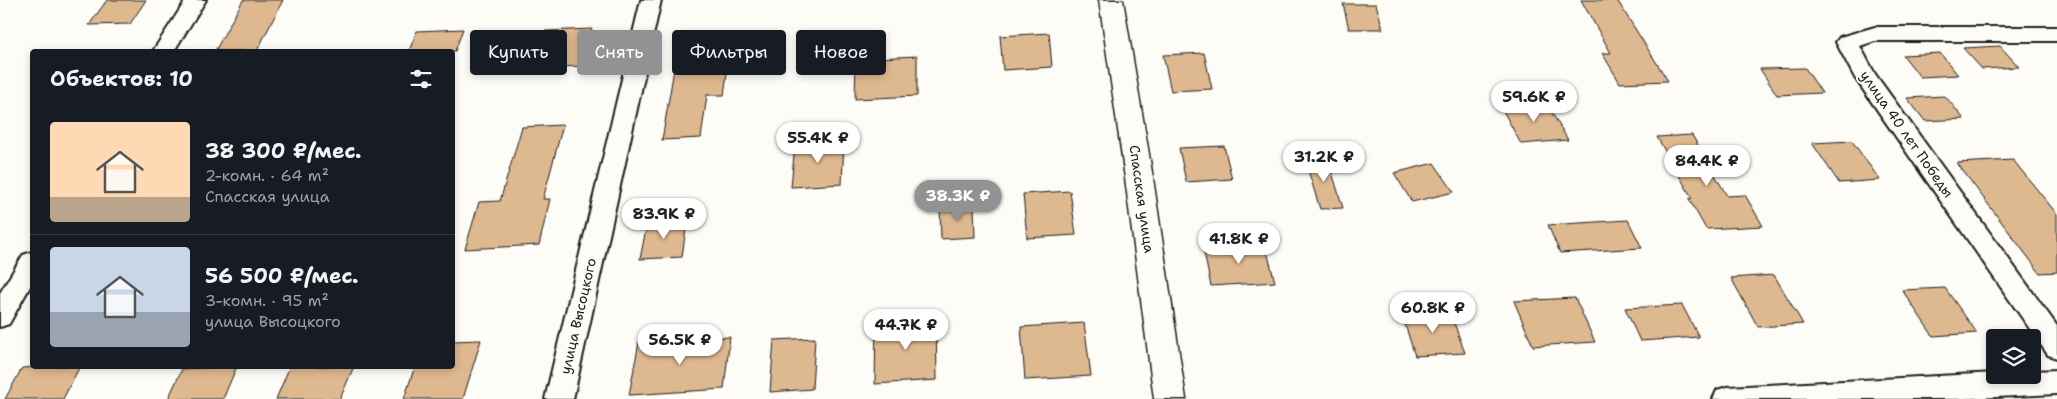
<!DOCTYPE html>
<html lang="ru">
<head>
<meta charset="utf-8">
<style>
	body { margin:0; font-family:"Shantell Sans",sans-serif; background:#20242c; color:#f1f3f6; height:100vh; display:flex; flex-direction:column; font-size:19px; white-space:nowrap }
	* { box-sizing:border-box; margin:0 }
	p { font-size:16px; color:#9ea1a6 }
	.icon { flex:none; width:28px; height:28px; fill:none; stroke:currentColor; stroke-width:2; stroke-linecap:round; stroke-linejoin:round }
	.map { position:relative; flex:1; overflow:hidden }
	.drawer { position:absolute; left:30px; top:49px; width:425px; height:320px; display:flex; flex-direction:column; background:#171b24; border-radius:5px; box-shadow:0 2px 8px #0003 }
	.drawer>* { flex:none }
	.banner { position:absolute; left:470px; top:30px; width:475px; height:45px; display:flex; gap:10px }
	.buttons { position:absolute; left:1986px; top:329px; display:grid; gap:10px }
	.buttons a { display:grid; place-items:center; width:55px; height:55px; border-radius:5px; background:#171b24; box-shadow:0 2px 8px #0003; font-size:25px }
	.price { position:absolute; translate:-50% -42px; padding:0 11px; border-radius:18px; background:#fff; color:#222; font-size:16px; line-height:32px; filter:drop-shadow(0 1px 2px #0008) }
	.price::after { content:''; position:absolute; left:50%; top:30px; width:15px; height:11px; margin-left:-8px; background:inherit; clip-path:polygon(0 0,100% 0,50% 100%) }
	.price.current { background:#919294; color:#fff }
	ul { padding:0; list-style:none }
	li { display:flex; align-items:center; gap:15px; height:125px; padding:0 20px }
	li+li { border-top:1px solid #363941 }
	li span { display:grid; place-items:center; flex:none; width:140px; height:100px; border-radius:5px; color:#555 }
	li>.icon { margin-inline-start:auto }
	span .icon { width:60px; height:60px; fill:#fffc; stroke-width:1 }
	li b { font-size:21px }
	h2 { display:flex; justify-content:space-between; align-items:center; height:60px; padding:0 20px; font-size:21px }
	.chip { padding:0 18px; border-radius:5px; background:#171b24; box-shadow:0 2px 8px #0003; font-size:18px; line-height:45px }
	.chip.current { background:#919294; color:#fff }
	.map>svg:first-child { display:block }
</style>
</head>
<body>
<div class="map">
<svg width="2057" height="399" viewBox="0 0 2057 399">
	<rect width="100%" height="100%" fill="#fdfcf7"/>
	<filter id="ink" filterUnits="userSpaceOnUse"><feTurbulence type="fractalNoise" baseFrequency=".02" numOctaves="2"/><feDisplacementMap in="SourceGraphic" scale="10" xChannelSelector="R" yChannelSelector="G"/><feConvolveMatrix kernelMatrix="1 2 1 2 8 2 1 2 1" color-interpolation-filters="sRGB"/></filter>
	<g filter="url(#ink)">
		<path fill="#deb88f" stroke="#1c1c1c" d="M 107,0 L 146,0 L 130,24 L 89,25 Z
			M 243,0 L 283,0 L 257,51 L 215,51 Z
			M 1581,0 L 1617,0 L 1668,81 L 1620,83 L 1602,53 L 1611,53 Z
			M 1343,4 L 1376,4 L 1383,29 L 1349,29 Z
			M 463,29 L 455,51 L 409,51 L 417,31 Z
			M 592,29 L 582,66 L 535,68 L 545,31 Z
			M 1049,33 L 1052,67 L 1003,70 L 1000,36 Z
			M 2000,46 L 2019,67 L 1982,69 L 1963,48 Z
			M 1204,53 L 1212,89 L 1171,91 L 1163,55 Z
			M 1940,53 L 1958,75 L 1920,77 L 1903,55 Z
			M 917,56 L 917,96 L 855,99 L 856,59 Z
			M 728,66 L 724,95 L 707,95 L 701,138 L 662,140 L 674,69 Z
			M 1805,68 L 1822,93 L 1777,95 L 1760,69 Z
			M 1945,96 L 1964,119 L 1925,121 L 1907,98 Z
			M 1545,101 L 1568,140 L 1521,144 L 1500,105 Z
			M 563,125 L 543,199 L 550,199 L 539,245 L 465,249 L 479,202 L 500,201 L 522,127 Z
			M 1692,135 L 1727,196 L 1745,195 L 1763,226 L 1706,229 L 1689,199 L 1692,198 L 1657,137 Z
			M 1852,141 L 1880,180 L 1839,183 L 1812,143 Z
			M 844,142 L 842,184 L 791,187 L 795,144 Z
			M 1224,146 L 1232,179 L 1186,182 L 1179,148 Z
			M 1327,156 L 1343,208 L 1320,209 L 1304,157 Z
			M 2013,160 L 2057,214 L 2057,272 L 2040,273 L 1957,163 Z
			M 1434,163 L 1454,192 L 1412,202 L 1394,173 Z
			M 1070,191 L 1076,235 L 1027,238 L 1023,194 Z
			M 974,206 L 975,237 L 941,239 L 940,208 Z
			M 1628,220 L 1642,248 L 1560,253 L 1548,225 Z
			M 687,221 L 682,257 L 640,259 L 647,224 Z
			M 1265,244 L 1275,282 L 1211,286 L 1203,248 Z
			M 1774,275 L 1803,324 L 1758,327 L 1731,278 Z
			M 1945,288 L 1977,333 L 1933,336 L 1902,290 Z
			M 1575,298 L 1595,342 L 1533,346 L 1514,301 Z
			M 1682,305 L 1699,337 L 1640,341 L 1625,308 Z
			M 1450,312 L 1465,353 L 1415,356 L 1402,315 Z
			M 936,318 L 937,380 L 875,384 L 876,322 Z
			M 1084,323 L 1091,376 L 1025,380 L 1021,327 Z
			M 730,337 L 724,389 L 629,395 L 639,342 Z
			M 815,338 L 812,389 L 770,392 L 774,340 Z
			M 481,340 L 463,399 L 404,399 L 415,366 L 452,366 L 452,341 Z
			M 51,366 L 80,366 L 63,399 L 5,399 L 22,368 Z
			M 237,366 L 223,399 L 168,399 L 182,369 Z
			M 290,366 L 354,366 L 340,399 L 276,399 Z"/>
		<g fill="none" stroke-linecap="round" stroke-linejoin="round">
			<defs>
				<path id="minor" d="M 186,0 L 206,0 L 174,51 L 153,51 Z
					M 641,0 L 661,0 L 573,399 L 545,399 Z
					M 1875,27 L 2057,27 L 2057,41 L 1875,41 L 1860,46 L 1875,74 L 2057,326 L 2057,358 L 2048,355 L 1855,78 L 1836,42 L 1840,37 Z
					M 32,252 L 32,283 L 9,324 L 0,327 L 0,293 L 23,255 Z
					M 2057,370 L 2057,394 L 1958,399 L 1713,399 L 1717,390 L 1727,387 L 1995,373 L 1995,375 L 2032,375 L 2032,371 Z"/>
				<path id="tertiary" d="M 1099,0 L 1123,0 L 1153,178 L 1186,399 L 1154,399 L 1125,178 Z"/>
			</defs>
			<use href="#minor" stroke="#1c1c1c" stroke-width="4"/>
			<use href="#tertiary" stroke="#1c1c1c" stroke-width="3"/>
			<use href="#minor" fill="#fdfcf7" fill-rule="evenodd"/>
			<use href="#tertiary" fill="#fdfcf7" fill-rule="evenodd"/>
		</g>
	</g>
	<g text-anchor="middle" dominant-baseline="central" stroke-width="4" stroke-linejoin="round" paint-order="stroke">
		<g font-size="14" fill="#1c1c1c" stroke="#fdfcf7">
			<text transform="translate(1907 134) rotate(55)">улица 40 лет Победы</text>
			<text transform="translate(1142 199) rotate(82)">Спасская улица</text>
			<text transform="translate(578 316) rotate(-77)">улица Высоцкого</text>
		</g>
	</g>
</svg>
<div class="buttons">
<a><svg class="icon" aria-label="layers" viewBox="0 0 24 24"><path d="M12 4l9 5-9 5-9-5zM3 14l9 5 9-5"/></svg></a>
</div>
<b class="price" style="left:1534px;top:123px">59.6K ₽</b>
<b class="price" style="left:818px;top:164px">55.4K ₽</b>
<b class="price" style="left:1324px;top:183px">31.2K ₽</b>
<b class="price" style="left:1707px;top:187px">84.4K ₽</b>
<b class="price current" style="left:958px;top:222px">38.3K ₽</b>
<b class="price" style="left:664px;top:240px">83.9K ₽</b>
<b class="price" style="left:1239px;top:265px">41.8K ₽</b>
<b class="price" style="left:1433px;top:334px">60.8K ₽</b>
<b class="price" style="left:906px;top:351px">44.7K ₽</b>
<b class="price" style="left:680px;top:366px">56.5K ₽</b>
<div class="banner">
<a class="chip">Купить</a>
<a class="chip current">Снять</a>
<a class="chip">Фильтры</a>
<a class="chip">Новое</a>
</div>
<section class="drawer">
<h2>Объектов: 10<svg class="icon" aria-label="filters" viewBox="0 0 24 24"><path d="M4 7h16M4 17h16"/><circle cx="9" cy="7" r="2"/><circle cx="15" cy="17" r="2"/></svg></h2>
<ul>
<li><span style="background:linear-gradient(#ffd9b3 75%,#b9a48a 0)"><svg class="icon" aria-label="home" viewBox="0 0 24 24"><path d="M3 11l9-7 9 7M6 9v11h12V9"/></svg></span><div><b>38 300 ₽/мес.</b><p>2-комн. · 64 m²</p><p>Спасская улица</p></div></li>
<li><span style="background:linear-gradient(#c9d6e8 65%,#9aa5b1 0)"><svg class="icon" aria-label="home" viewBox="0 0 24 24"><path d="M3 11l9-7 9 7M6 9v11h12V9"/></svg></span><div><b>56 500 ₽/мес.</b><p>3-комн. · 95 m²</p><p>улица Высоцкого</p></div></li>
</ul>
</section>
</div>
</body>
</html>
